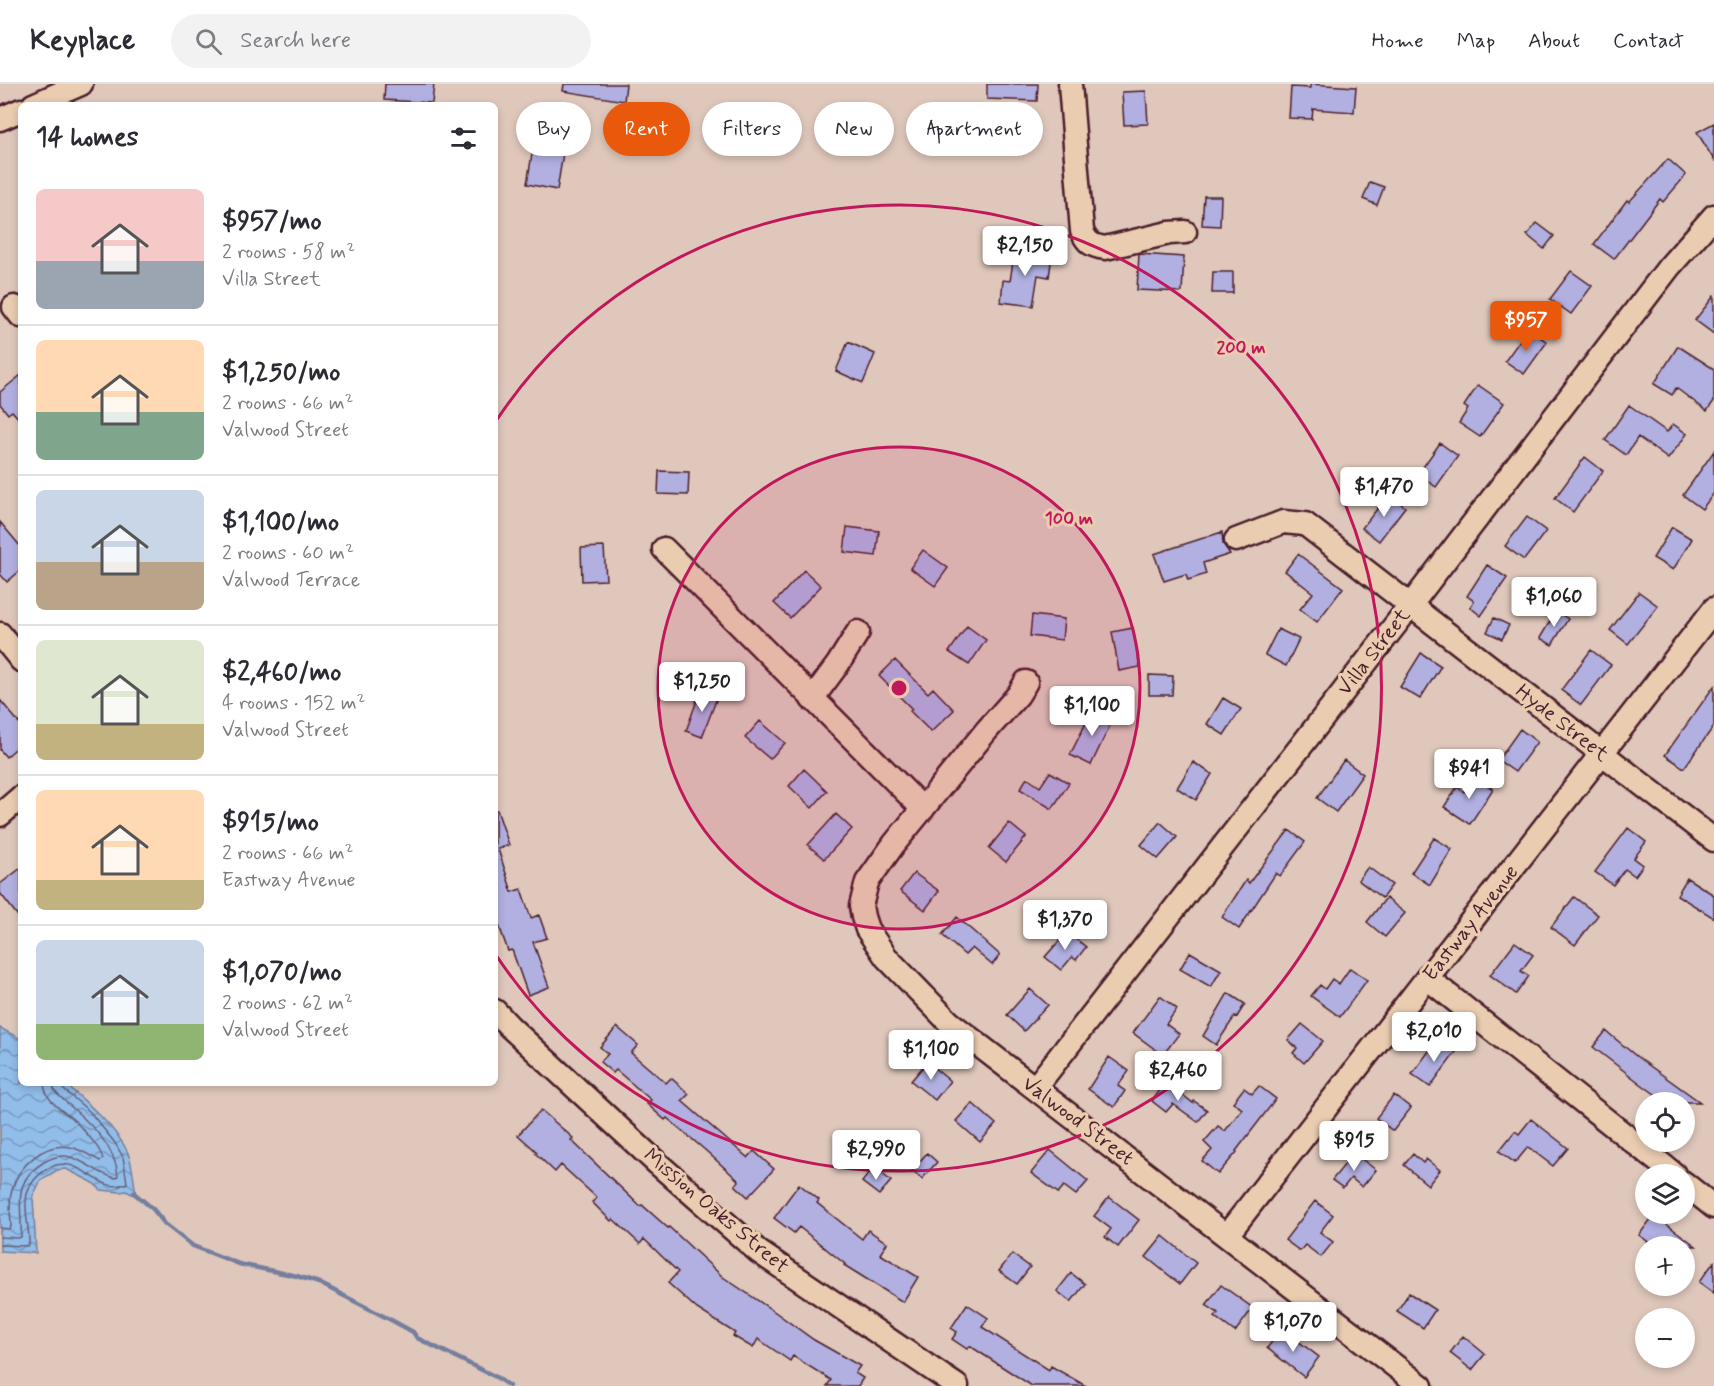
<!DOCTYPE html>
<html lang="en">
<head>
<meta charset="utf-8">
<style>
	body { margin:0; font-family:Mynerve,sans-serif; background:#f2f2f3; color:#2b2b33; height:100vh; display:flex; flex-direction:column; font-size:22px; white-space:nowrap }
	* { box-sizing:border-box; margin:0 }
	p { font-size:20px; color:#7c7c81 }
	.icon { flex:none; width:33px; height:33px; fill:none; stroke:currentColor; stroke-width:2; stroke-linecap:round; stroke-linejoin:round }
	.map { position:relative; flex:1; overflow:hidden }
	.panel { position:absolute; left:18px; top:18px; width:480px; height:984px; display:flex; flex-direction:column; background:#fff; border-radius:9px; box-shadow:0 3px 9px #0003 }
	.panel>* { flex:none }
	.top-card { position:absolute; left:516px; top:18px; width:570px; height:54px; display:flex; gap:12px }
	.buttons { position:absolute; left:1635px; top:1008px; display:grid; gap:12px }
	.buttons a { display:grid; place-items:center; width:60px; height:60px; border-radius:50%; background:#fff; box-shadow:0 3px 9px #0003; font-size:30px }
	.price { position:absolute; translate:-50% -51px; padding:0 14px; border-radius:6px; background:#fff; color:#222; font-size:20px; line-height:39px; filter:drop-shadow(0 2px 3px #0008) }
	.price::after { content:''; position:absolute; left:50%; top:36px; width:18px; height:14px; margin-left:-9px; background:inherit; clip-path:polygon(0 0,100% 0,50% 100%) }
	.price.selected { background:#ea580c; color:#fff }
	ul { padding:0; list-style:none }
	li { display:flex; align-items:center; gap:18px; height:150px; padding:0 18px }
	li+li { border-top:2px solid #e1e1e2 }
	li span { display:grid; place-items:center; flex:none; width:168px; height:120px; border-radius:9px; color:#555 }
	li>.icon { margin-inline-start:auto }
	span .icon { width:72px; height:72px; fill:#fffc; stroke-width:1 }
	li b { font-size:26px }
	h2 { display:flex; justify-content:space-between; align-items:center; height:72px; padding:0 18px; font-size:26px }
	.chip { padding:0 21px; border-radius:27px; background:#fff; box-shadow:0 3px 9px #0003; font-size:21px; line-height:54px }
	.chip.selected { background:#ea580c; color:#fff }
	header { display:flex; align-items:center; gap:36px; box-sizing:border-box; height:84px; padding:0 30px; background:#fff; border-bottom:2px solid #e1e1e2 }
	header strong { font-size:28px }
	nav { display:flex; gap:33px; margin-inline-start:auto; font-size:21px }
	.search { width:420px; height:54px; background:#f2f2f3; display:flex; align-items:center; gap:15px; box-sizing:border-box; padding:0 21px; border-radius:33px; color:#7c7c81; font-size:22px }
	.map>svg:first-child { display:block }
</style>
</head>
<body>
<header>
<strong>Keyplace</strong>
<div class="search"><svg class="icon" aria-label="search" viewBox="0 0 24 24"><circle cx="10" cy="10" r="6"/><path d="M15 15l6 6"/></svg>Search here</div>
<nav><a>Home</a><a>Map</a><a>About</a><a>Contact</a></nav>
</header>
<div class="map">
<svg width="1714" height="1302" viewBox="0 0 1714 1302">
	<defs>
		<pattern id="water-waves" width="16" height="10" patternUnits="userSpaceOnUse" patternTransform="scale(1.5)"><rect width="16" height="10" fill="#91bdea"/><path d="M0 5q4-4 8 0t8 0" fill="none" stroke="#7899be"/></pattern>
	</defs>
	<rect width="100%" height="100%" fill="#dfc7bb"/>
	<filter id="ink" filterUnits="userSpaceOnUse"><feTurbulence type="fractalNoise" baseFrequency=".0167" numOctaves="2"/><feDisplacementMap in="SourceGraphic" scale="12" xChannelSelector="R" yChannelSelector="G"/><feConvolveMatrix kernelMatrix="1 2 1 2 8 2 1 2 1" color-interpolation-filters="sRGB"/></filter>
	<g filter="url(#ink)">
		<path fill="url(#water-waves)" stroke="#757e9e" stroke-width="1.5" d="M 0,944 L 21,955 L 21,999 L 64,999 C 85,1017 117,1044 128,1069 C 133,1082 134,1098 136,1112 L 126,1107 L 120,1108 L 101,1106 L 92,1098 L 66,1085 L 57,1086 L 41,1096 L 33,1112 L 36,1169 L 0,1167 Z"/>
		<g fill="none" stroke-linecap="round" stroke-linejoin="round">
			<path stroke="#665e77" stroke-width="1.5" d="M 0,1144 L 9,1145 L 11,1143 C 11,1131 8,1117 12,1106 C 18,1082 44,1058 70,1063 C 80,1065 91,1072 100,1077 L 103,1075 C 100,1063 86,1049 77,1039 C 65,1027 45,1019 44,999
				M 0,1153 L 18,1154 L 21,1153 C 23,1121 10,1099 44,1078 C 51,1074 61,1070 70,1073 C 86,1077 100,1092 116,1094 L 118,1092 C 115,1057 82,1033 57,1010 L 54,1005 L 53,999
				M 0,1161 L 26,1162 L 29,1161 C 30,1145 23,1126 27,1110 C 30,1099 37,1091 47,1085 C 79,1065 99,1114 127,1099 L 123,1073 L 115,1059 L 90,1028 L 63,1005 L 61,999"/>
			<path stroke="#757e9e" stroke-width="4.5" d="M 134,1109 L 153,1125 L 165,1140 L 193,1162 L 239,1180 L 297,1192 L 319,1199 L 393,1237 L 413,1248 L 417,1254 L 496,1293 L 509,1302"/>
		</g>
		<path fill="#b1b0e1" stroke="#4a1f2b" stroke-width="1.5" d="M 385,0 L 434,0 L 432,19 L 384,16 Z
			M 564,0 L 626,0 L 624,17 L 563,7 Z
			M 987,0 L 1038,0 L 1037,17 L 987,15 Z
			M 1310,0 L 1356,3 L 1354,28 L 1313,25 L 1312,35 L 1289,34 L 1291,3 L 1310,4 Z
			M 1146,7 L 1148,40 L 1124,41 L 1122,8 Z
			M 1714,39 L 1714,76 L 1697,48 Z
			M 534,58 L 564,63 L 557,106 L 527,100 Z
			M 1668,75 L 1686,91 L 1663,118 L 1660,115 L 1614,175 L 1594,160 L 1627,116 L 1629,118 Z
			M 1370,98 L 1384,103 L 1377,121 L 1363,115 Z
			M 1204,112 L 1221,112 L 1220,142 L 1202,141 Z
			M 1537,139 L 1554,152 L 1544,165 L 1527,151 Z
			M 1015,165 L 1052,171 L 1049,193 L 1038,191 L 1033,222 L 1001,218 L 1003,196 L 1010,197 Z
			M 1139,170 L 1184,173 L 1182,208 L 1137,206 Z
			M 1571,187 L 1592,202 L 1571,230 L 1550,215 Z
			M 1213,188 L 1233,188 L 1233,209 L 1212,209 Z
			M 1714,212 L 1714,250 L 1695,236 Z
			M 1528,245 L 1547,258 L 1524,290 L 1505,277 Z
			M 848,258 L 875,270 L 863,299 L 836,287 Z
			M 1678,262 L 1714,285 L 1714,317 L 1707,327 L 1676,304 L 1672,311 L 1654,300 Z
			M 21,291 L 21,337 L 12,327 L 8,330 L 0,320 L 0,308 Z
			M 1478,301 L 1504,319 L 1480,353 L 1459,339 L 1468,325 L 1464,322 Z
			M 1629,321 L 1667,348 L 1673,340 L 1687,350 L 1668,375 L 1638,353 L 1626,371 L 1605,356 Z
			M 1440,359 L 1458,372 L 1436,403 L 1418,390 Z
			M 1714,367 L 1714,409 L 1702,425 L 1683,411 Z
			M 1585,373 L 1603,387 L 1573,428 L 1555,414 Z
			M 659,387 L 689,388 L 688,411 L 658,410 Z
			M 1389,410 L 1405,423 L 1379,457 L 1362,444 Z
			M 1527,433 L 1546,447 L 1524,476 L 1505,462 Z
			M 0,438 L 21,463 L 21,486 L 7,498 L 0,490 Z
			M 847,443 L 879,447 L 876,472 L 844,468 Z
			M 1672,443 L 1692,455 L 1673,486 L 1653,474 Z
			M 1222,448 L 1223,460 L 1230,470 L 1203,479 L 1206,490 L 1188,496 L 1186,490 L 1164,497 L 1154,470 Z
			M 604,463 L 606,496 L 582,497 L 581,464 Z
			M 923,466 L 948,484 L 935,502 L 910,484 Z
			M 1298,470 L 1343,504 L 1317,538 L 1300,525 L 1313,509 L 1285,487 Z
			M 1487,481 L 1507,494 L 1481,532 L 1470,523 L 1474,517 L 1467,512 Z
			M 804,486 L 821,502 L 790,534 L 774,519 Z
			M 1639,508 L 1658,522 L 1628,560 L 1610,546 Z
			M 1556,527 L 1568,535 L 1552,561 L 1540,554 Z
			M 1032,531 L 1064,535 L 1062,556 L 1030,552 Z
			M 1494,534 L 1509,541 L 1502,555 L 1487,548 Z
			M 967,542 L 986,556 L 969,581 L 949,568 Z
			M 1133,544 L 1140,583 L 1119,587 L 1112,548 Z
			M 1278,545 L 1299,555 L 1286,582 L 1265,571 Z
			M 1591,566 L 1611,581 L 1581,621 L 1561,606 Z
			M 1421,569 L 1441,582 L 1420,615 L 1400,603 Z
			M 895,576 L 928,609 L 933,604 L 954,626 L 931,648 L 910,627 L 912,625 L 879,592 Z
			M 1149,591 L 1173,592 L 1172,611 L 1149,611 Z
			M 1714,602 L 1714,642 L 1684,684 L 1665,671 Z
			M 701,605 L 718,611 L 702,653 L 686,647 Z
			M 1223,614 L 1241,625 L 1224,651 L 1207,640 Z
			M 0,616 L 21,641 L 21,660 L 6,673 L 0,666 Z
			M 1093,625 L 1113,635 L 1091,681 L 1070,671 Z
			M 760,637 L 785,659 L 770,675 L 745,654 Z
			M 1520,645 L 1537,658 L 1515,688 L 1498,676 Z
			M 1344,676 L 1363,690 L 1336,728 L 1317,714 Z
			M 1193,678 L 1212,690 L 1196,716 L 1177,704 Z
			M 804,685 L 827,707 L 812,724 L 789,702 Z
			M 1050,688 L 1069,699 L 1052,725 L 1020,705 L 1027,694 L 1040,703 Z
			M 1474,693 L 1493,705 L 1470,740 L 1444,723 L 1457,703 L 1464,708 Z
			M 495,726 L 497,726 L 509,761 L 498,765 L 512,808 L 521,805 L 531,834 L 539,831 L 547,854 L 533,858 L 549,903 L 528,911 L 512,866 L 508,867 L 495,830 Z
			M 836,730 L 852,745 L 824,775 L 808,761 Z
			M 1160,738 L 1177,753 L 1158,775 L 1141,761 Z
			M 1009,739 L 1026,753 L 1006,778 L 989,764 Z
			M 1628,744 L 1646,758 L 1634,774 L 1643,781 L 1635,792 L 1625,785 L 1613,801 L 1595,788 Z
			M 1289,746 L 1305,758 L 1280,792 L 1276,789 L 1239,845 L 1222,833 L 1246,796 L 1249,799 Z
			M 1434,754 L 1452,765 L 1430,801 L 1411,789 Z
			M 1368,783 L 1392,801 L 1382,814 L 1358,796 Z
			M 21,784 L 21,836 L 0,809 L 0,800 Z
			M 914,789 L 939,807 L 925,826 L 900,807 Z
			M 1687,794 L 1714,811 L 1714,834 L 1677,811 Z
			M 1574,813 L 1598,831 L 1575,861 L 1551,843 Z
			M 1386,814 L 1405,829 L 1385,853 L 1367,838 Z
			M 957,833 L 1000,871 L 992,881 L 972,864 L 965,871 L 942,851 Z
			M 1067,848 L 1086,863 L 1076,876 L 1072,873 L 1061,886 L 1045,873 Z
			M 1515,858 L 1533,871 L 1521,887 L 1529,892 L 1516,910 L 1490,891 Z
			M 1190,868 L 1221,886 L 1211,903 L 1180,885 Z
			M 1350,884 L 1367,896 L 1340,933 L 1311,912 L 1320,901 L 1325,905 L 1332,895 L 1339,900 Z
			M 1030,905 L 1048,921 L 1024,947 L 1007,931 Z
			M 1228,909 L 1245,920 L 1237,933 L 1235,932 L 1216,961 L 1203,952 Z
			M 1160,912 L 1177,925 L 1166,940 L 1179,950 L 1163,971 L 1133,949 Z
			M 1302,940 L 1323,957 L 1304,979 L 1293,969 L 1297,964 L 1288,956 Z
			M 617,943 L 638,961 L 631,969 L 666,999 L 671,994 L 689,1010 L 682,1017 L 748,1074 L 754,1067 L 774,1085 L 748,1113 L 735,1101 L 739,1097 L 705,1066 L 667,1034 L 665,1036 L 647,1020 L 651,1016 L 616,986 L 613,989 L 600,978 L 608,970 L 600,963 Z
			M 1606,947 L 1636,972 L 1700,1018 L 1666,1018 L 1641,1000 L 1593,963 Z
			M 1438,955 L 1456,968 L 1430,1003 L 1412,990 Z
			M 1109,973 L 1129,987 L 1118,1002 L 1125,1007 L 1114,1023 L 1088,1005 Z
			M 927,978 L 950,997 L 935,1016 L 911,997 Z
			M 1166,998 L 1193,1019 L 1194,1017 L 1207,1026 L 1198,1038 L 1173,1020 L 1166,1028 L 1152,1017 Z
			M 1259,1002 L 1276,1015 L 1236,1067 L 1237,1068 L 1218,1090 L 1202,1077 L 1212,1066 L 1204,1058 L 1218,1042 L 1225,1047 L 1242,1025 L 1233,1018 L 1244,1004 L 1252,1010 Z
			M 1394,1011 L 1411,1024 L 1393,1047 L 1376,1034 Z
			M 972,1019 L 996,1040 L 980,1058 L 956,1037 Z
			M 541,1026 L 573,1054 L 571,1056 L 640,1122 L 642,1121 L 668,1144 L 669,1143 L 723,1193 L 775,1228 L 814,1256 L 860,1282 L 855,1289 L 863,1294 L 858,1302 L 827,1302 L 831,1296 L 793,1272 L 790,1277 L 758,1255 L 753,1264 L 733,1252 L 735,1249 L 697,1225 L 668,1199 L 678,1188 L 644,1155 L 640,1160 L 613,1135 L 611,1137 L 592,1118 L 597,1114 L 561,1081 L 555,1088 L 535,1069 L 537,1068 L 518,1051 Z
			M 1531,1035 L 1568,1064 L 1553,1082 L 1528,1063 L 1515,1079 L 1499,1067 L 1515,1047 L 1519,1050 Z
			M 1050,1066 L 1088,1097 L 1076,1111 L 1064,1102 L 1058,1109 L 1031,1089 Z
			M 927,1069 L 937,1078 L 922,1095 L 912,1086 Z
			M 1354,1069 L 1376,1086 L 1362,1103 L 1351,1094 L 1343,1104 L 1332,1096 Z
			M 1413,1070 L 1423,1079 L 1426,1075 L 1440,1086 L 1428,1101 L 1404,1081 Z
			M 874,1083 L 891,1097 L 879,1111 L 862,1098 Z
			M 799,1100 L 819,1116 L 817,1119 L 862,1155 L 868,1146 L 887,1159 L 880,1170 L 918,1193 L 903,1218 L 844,1181 L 845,1180 L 799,1143 L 794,1149 L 774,1134 Z
			M 1109,1113 L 1139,1136 L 1118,1163 L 1105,1153 L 1111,1145 L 1094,1132 Z
			M 1315,1117 L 1333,1131 L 1320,1148 L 1333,1158 L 1321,1173 L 1305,1161 L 1300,1167 L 1285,1156 Z
			M 1654,1131 L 1696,1162 L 1654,1162 L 1639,1151 Z
			M 1163,1152 L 1196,1179 L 1180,1200 L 1146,1173 Z
			M 1012,1170 L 1030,1183 L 1017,1200 L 999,1187 Z
			M 1714,1178 L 1714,1209 L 1699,1198 Z
			M 1071,1189 L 1085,1200 L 1071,1218 L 1057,1207 Z
			M 1221,1201 L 1253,1224 L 1235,1248 L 1215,1233 L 1218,1229 L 1206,1221 Z
			M 1409,1209 L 1435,1226 L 1423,1244 L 1397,1227 Z
			M 967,1220 L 988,1234 L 982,1243 L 1049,1286 L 1051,1282 L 1086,1302 L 1032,1302 L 970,1262 L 967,1265 L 952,1255 L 957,1248 L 951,1244 Z
			M 1282,1245 L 1319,1273 L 1304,1293 L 1267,1264 Z
			M 1463,1252 L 1485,1270 L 1472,1286 L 1450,1269 Z"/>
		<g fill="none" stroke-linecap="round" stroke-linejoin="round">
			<defs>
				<path id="minor" d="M 1070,0 L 1082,147 C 1087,159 1092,162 1105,164 L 1169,149 L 1185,148
					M 33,21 L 81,0
					M 0,35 L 21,26
					M 14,223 L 21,232
					M 1236,456 L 1283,438 L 1305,440 L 1714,756
					M 664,465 L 923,725
					M 0,550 L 21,576
					M 1026,598 L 1018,611 L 987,646 L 894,760 L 867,798 L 861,822 L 863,833 L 867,845 L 886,873 L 949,938 L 1421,1302
					M 812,615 L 838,580 L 858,548
					M 0,731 L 21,713
					M 1427,894 L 1674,1090
					M 495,927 L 510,943 L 657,1079 L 759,1168 L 957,1302
					M 1035,1004 L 1410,522 L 1669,183 L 1714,132
					M 1684,1099 L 1714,1123
					M 1227,1151 L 1714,525"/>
			</defs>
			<use href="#minor" stroke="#4a1f2b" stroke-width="27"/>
			<use href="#minor" stroke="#eacdb1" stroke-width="22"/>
		</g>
	</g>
	<circle cx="899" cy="604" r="241" fill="#c2185b" fill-opacity=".12"/>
	<g fill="none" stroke="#c2185b" stroke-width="3">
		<circle cx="899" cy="604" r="241"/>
		<path d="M496 337A483 483 0 1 1 496 871"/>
	</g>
	<g text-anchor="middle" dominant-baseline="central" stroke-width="6" stroke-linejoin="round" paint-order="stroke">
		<g font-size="21" fill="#4a1f2b" stroke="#eacdb1">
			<text transform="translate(1374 568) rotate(-52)">Villa Street</text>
			<text transform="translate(1562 639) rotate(38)">Hyde Street</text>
			<text transform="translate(1471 839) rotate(-52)">Eastway Avenue</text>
			<text transform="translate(1078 1037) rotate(37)">Valwood Street</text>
			<text transform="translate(716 1127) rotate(40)">Mission Oaks Street</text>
		</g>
	</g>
	<circle cx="899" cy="604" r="9" fill="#c2185b" stroke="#eacdb1" stroke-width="3"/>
	<g font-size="18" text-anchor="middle" font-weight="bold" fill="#c2185b" stroke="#eacdb1" stroke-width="6" stroke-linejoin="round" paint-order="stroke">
		<text x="1241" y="269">200 m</text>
		<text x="1069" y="440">100 m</text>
	</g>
</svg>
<div class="buttons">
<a><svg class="icon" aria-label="locate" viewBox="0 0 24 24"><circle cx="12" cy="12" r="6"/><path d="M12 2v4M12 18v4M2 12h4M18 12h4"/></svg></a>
<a><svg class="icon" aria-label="layers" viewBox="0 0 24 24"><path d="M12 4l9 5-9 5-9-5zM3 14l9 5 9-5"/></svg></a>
<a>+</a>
<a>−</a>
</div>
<b class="price" style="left:1025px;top:193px">$2,150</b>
<b class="price selected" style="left:1526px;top:268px">$957</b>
<b class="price" style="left:1384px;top:434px">$1,470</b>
<b class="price" style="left:1554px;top:544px">$1,060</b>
<b class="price" style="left:702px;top:629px">$1,250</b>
<b class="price" style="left:1092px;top:653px">$1,100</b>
<b class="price" style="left:1469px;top:716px">$941</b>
<b class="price" style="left:1065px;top:867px">$1,370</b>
<b class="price" style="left:1434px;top:979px">$2,010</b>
<b class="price" style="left:931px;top:997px">$1,100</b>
<b class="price" style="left:1178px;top:1018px">$2,460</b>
<b class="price" style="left:1354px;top:1088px">$915</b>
<b class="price" style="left:876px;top:1097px">$2,990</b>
<b class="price" style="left:1293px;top:1269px">$1,070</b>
<div class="top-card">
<a class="chip">Buy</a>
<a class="chip selected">Rent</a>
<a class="chip">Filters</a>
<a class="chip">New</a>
<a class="chip">Apartment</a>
</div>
<section class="panel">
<h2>14 homes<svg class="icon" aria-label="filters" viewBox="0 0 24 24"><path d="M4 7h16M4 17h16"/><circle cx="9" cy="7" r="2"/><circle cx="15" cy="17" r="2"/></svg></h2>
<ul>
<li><span style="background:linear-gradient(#f6c9c9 60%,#9aa5b1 0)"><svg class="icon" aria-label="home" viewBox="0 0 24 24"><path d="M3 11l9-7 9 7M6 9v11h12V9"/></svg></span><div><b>$957/mo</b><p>2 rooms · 58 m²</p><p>Villa Street</p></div></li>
<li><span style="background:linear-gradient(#ffd9b3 60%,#7fa58c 0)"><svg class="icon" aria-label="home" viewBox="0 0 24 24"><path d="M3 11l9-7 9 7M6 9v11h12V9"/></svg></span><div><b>$1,250/mo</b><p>2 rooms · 66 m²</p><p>Valwood Street</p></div></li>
<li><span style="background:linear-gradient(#c9d6e8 60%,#b9a48a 0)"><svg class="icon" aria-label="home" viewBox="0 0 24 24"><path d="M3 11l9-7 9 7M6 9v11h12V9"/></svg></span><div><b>$1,100/mo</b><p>2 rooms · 60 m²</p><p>Valwood Terrace</p></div></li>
<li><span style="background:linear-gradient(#dfe7d0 70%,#c2b280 0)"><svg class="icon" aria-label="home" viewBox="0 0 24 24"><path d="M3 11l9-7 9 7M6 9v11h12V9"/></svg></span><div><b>$2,460/mo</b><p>4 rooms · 152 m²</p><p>Valwood Street</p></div></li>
<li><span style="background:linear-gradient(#ffd9b3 75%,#c2b280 0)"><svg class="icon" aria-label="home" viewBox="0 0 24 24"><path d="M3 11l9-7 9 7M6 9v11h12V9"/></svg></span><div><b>$915/mo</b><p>2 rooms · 66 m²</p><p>Eastway Avenue</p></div></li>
<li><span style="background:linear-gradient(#c9d6e8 70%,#8fb573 0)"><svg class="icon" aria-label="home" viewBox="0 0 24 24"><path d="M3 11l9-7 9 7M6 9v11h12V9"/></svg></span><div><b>$1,070/mo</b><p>2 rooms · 62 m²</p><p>Valwood Street</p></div></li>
</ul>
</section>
</div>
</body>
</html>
